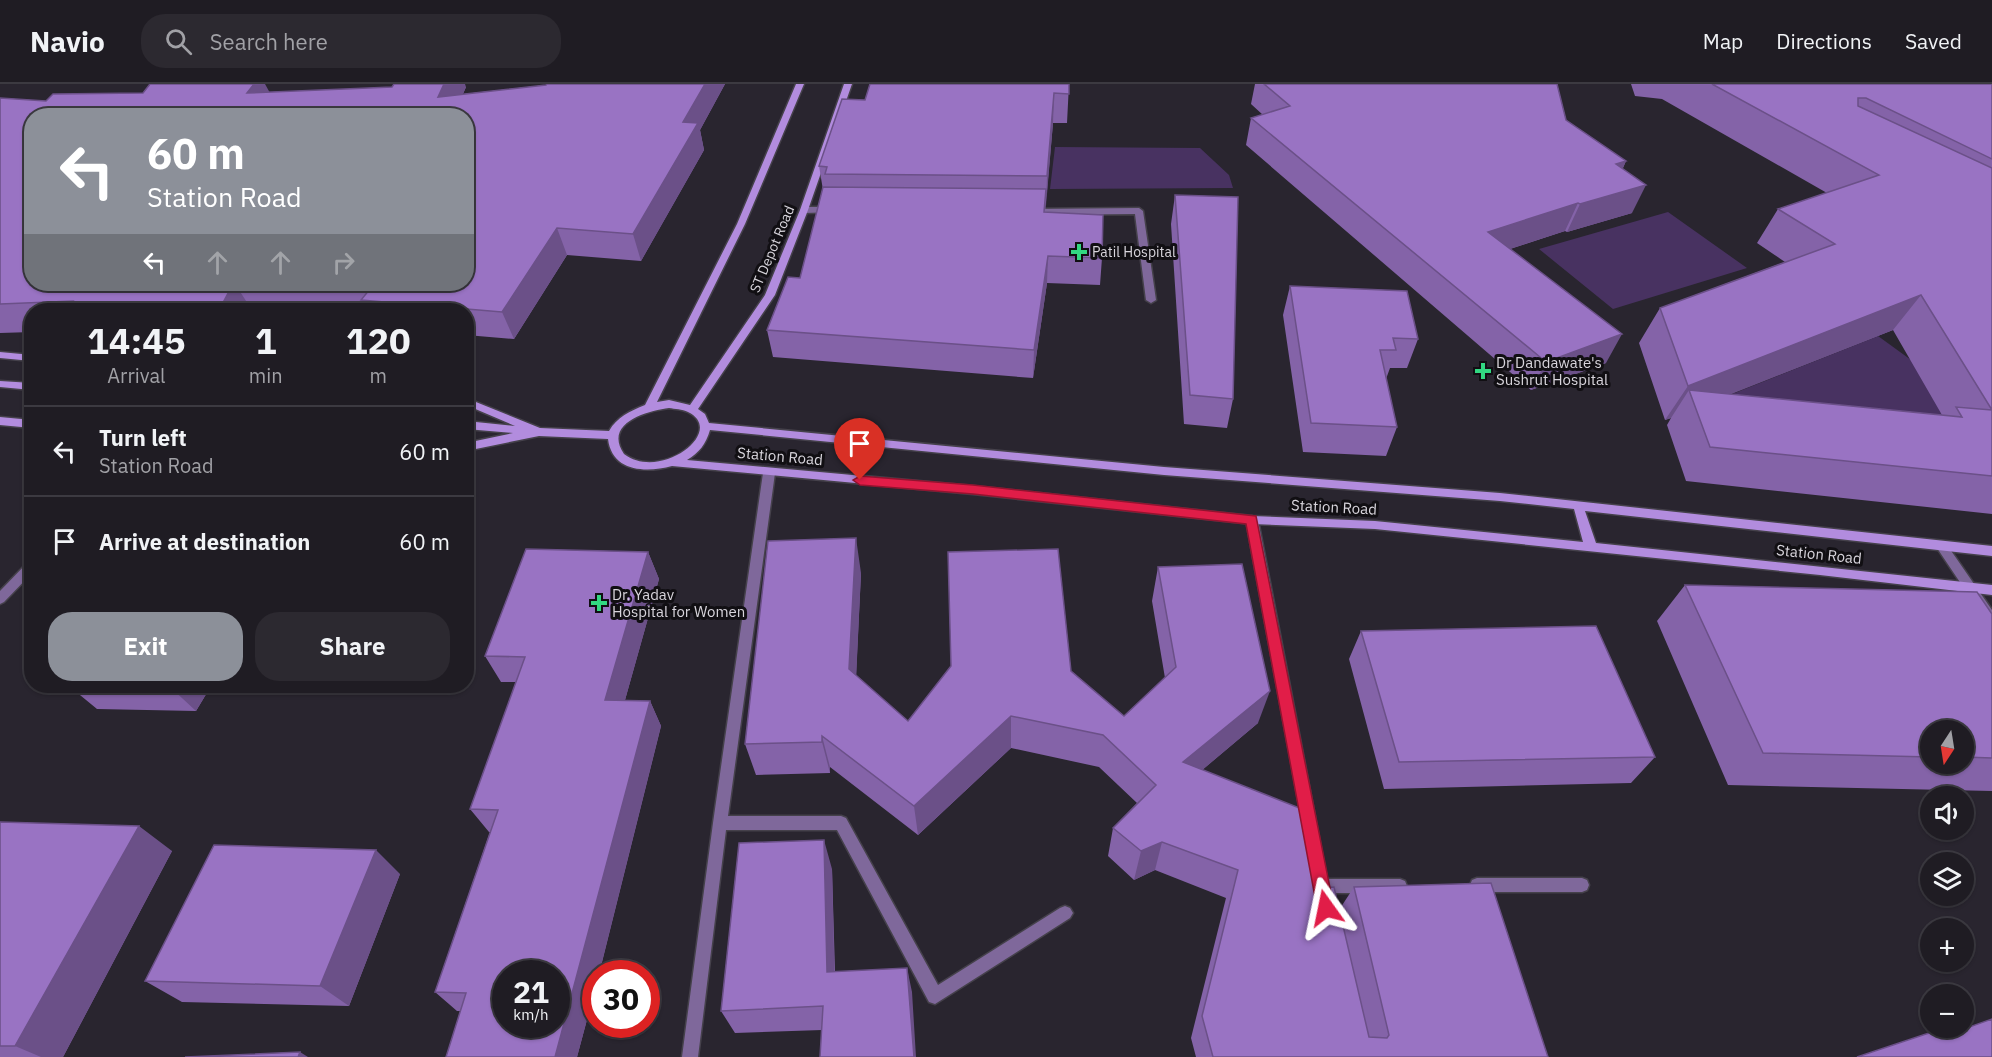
<!DOCTYPE html>
<meta charset="utf-8">
<style>
:root{--surface:#1f1c23;--page:#2c2930;--text:#f1f3f6;--muted:#a1a1a6;--line:#3c3a41;--accent:#8c9099}
body{margin:0;font-family:"IBM Plex Sans",sans-serif;background:var(--page);color:var(--text);height:100vh;display:flex;flex-direction:column;font-size:22px;white-space:nowrap}
*{box-sizing:border-box;margin:0}
p{font-size:20px;color:var(--muted)}
.icon{flex:none;width:33px;height:33px;fill:none;stroke:currentColor;stroke-width:2;stroke-linecap:round;stroke-linejoin:round}
.map{position:relative;flex:1;overflow:hidden}
.sheet{position:absolute;left:24px;top:219px;width:450px;height:390px;display:flex;flex-direction:column;background:var(--surface);border-radius:24px;box-shadow:0 2px 4px #0004,0 0 0 2px var(--line)}
.sheet>*{flex:none}
.banner{position:absolute;left:24px;top:24px;width:450px;height:183px;border-radius:24px;box-shadow:0 2px 4px #0004,0 0 0 2px var(--line);background:#8c9099;color:#fff;overflow:hidden}
.needle{width:39px;rotate:192deg}
.controls{position:absolute;left:1920px;top:636px;display:grid;gap:12px}
.controls a{display:grid;place-items:center;width:54px;height:54px;border-radius:50%;background:var(--surface);box-shadow:0 2px 4px #0004,0 0 0 2px var(--line);font-size:30px}
.speed{position:absolute;left:492px;top:876px;display:flex;gap:12px;font-size:30px;font-weight:700;text-align:center}
.speed>*{display:grid;place-content:center;width:78px;height:78px;border-radius:50%;background:var(--surface);box-shadow:0 2px 4px #0004,0 0 0 2px var(--line);line-height:1}
.speed small{font-size:15px;font-weight:400}
.speed .limit{border:9px solid #d22;background:#fff;color:#111}
.pin{position:absolute;display:grid;place-items:center;width:51px;height:51px;color:#fff;margin:-62px -26px;border-radius:50% 50% 50% 0;rotate:-45deg;box-shadow:0 0 6px #0007}
.pin .icon{rotate:45deg}
.me{position:absolute;width:66px;margin:-33px;rotate:348deg;stroke-linejoin:round;filter:drop-shadow(0 0 4px #0008)}
.turn{display:flex;align-items:center;gap:21px;height:126px;padding:0 24px;font-size:27px}
.turn .icon{width:78px;height:78px;stroke-width:2.5}
.turn b{display:block;font-size:42px;line-height:51px}
.lanes{display:flex;align-items:center;height:57px;padding:0 24px;background:#0003;justify-content:center;gap:30px;direction:ltr}
.lanes .off{opacity:.35}
.eta{display:flex;justify-content:space-evenly;align-items:center;height:102px;text-align:center}
.eta b{font-size:36px;font-weight:700;line-height:42px}
.button{display:flex;gap:12px;margin-top:auto;padding:12px 24px}
.button a{flex:1;height:69px;border-radius:24px;background:var(--accent);color:#fff;font-size:24px;font-weight:700;line-height:69px;text-align:center}
.button a+a{background:var(--page);color:var(--text)}
ul{padding:0;list-style:none}
li{display:flex;align-items:center;gap:18px;height:90px;padding:0 24px;border-top:2px solid var(--line)}
li div{flex:1}
li b{display:block;font-size:22px}
li em{font-style:normal}
header{display:flex;align-items:center;gap:36px;box-sizing:border-box;height:84px;padding:0 30px;background:var(--surface);border-bottom:2px solid var(--line)}
header strong{font-size:28px}
nav{display:flex;gap:33px;margin-inline-start:auto;font-size:21px}
.search{width:420px;height:54px;background:var(--page);display:flex;align-items:center;gap:15px;box-sizing:border-box;padding:0 21px;border-radius:24px;color:var(--muted);font-size:22px}
.map>svg:first-child{display:block}
.green{fill:#483261}
.lines{fill:none;stroke-linecap:round;stroke-linejoin:round}
.street-casing{stroke:#45414b;stroke-width:3}
.secondary-casing{stroke:#45414b;stroke-width:3}
.street{fill:#7f689b;fill-rule:evenodd}
.secondary{fill:#b28cde;fill-rule:evenodd}
.wall{fill:#8463a8;fill-rule:evenodd}
.shaded-wall{fill:#6b5088}
.building{fill:#9973c3;stroke:#6b5088;stroke-width:1.5;fill-rule:evenodd}
.route{fill:#e11d48;stroke:#92132f;stroke-width:1.5}
.poi-dot{fill:#32d882;stroke:#110f13;stroke-width:2}
.labels{text-anchor:middle;dominant-baseline:central;stroke-width:6;stroke-linejoin:round;paint-order:stroke}
.far-street-label{font-size:14px;fill:#d8d5dc;stroke:#110f13}
.far-poi-label{font-size:14px;fill:#d8d5dc;stroke:#110f13;text-anchor:start}
.poi-label{font-size:15px;fill:#d8d5dc;stroke:#110f13;text-anchor:start}
.street-label{font-size:15px;fill:#d8d5dc;stroke:#110f13}
</style>
<header>
<strong>Navio</strong>
<div class="search"><svg class="icon" aria-label="search" viewBox="0 0 24 24"><circle cx="10" cy="10" r="6"/><path d="M15 15l6 6"/></svg>Search here</div>
<nav><a>Map</a><a>Directions</a><a>Saved</a></nav>
</header>
<div class="map">
<svg width="1992" height="973" viewBox="0 0 1992 973">
<rect width="100%" height="100%" fill="#29252f"/>
<!-- green -->
<path class="green" d="M1055 63 1200 64 1229 91 1233 104 1050 105Z
M1668 128 1747 184 1613 225 1539 165Z
M1878 252 1969 318 1942 330 1959 360 1697 324Z"/>
<g class="lines">
<!-- street casing -->
<g class="street-casing">
<path id="street" d="M834 123 837 124V128L804 129 800 126 804 123Z
M1139 124 1143 127 1156 216 1151 219 1146 216 1135 130 1029 131 1025 128 1029 125Z
M769 385 775 389 728 732H841L846 734 938 901 1060 824 1065 822 1070 824 1073 829 1070 834 935 920 929 918 837 746H726L698 973H682L713 739 763 389Z
M1252 432 1258 436 1327 795H1400L1405 797 1407 802 1405 807 1400 809H1321L1316 807 1314 802 1246 436Z
M1941 457 1945 458 1992 526V541L1988 540 1937 464 1935 461Z
M32 477V489L4 518 0 520V507L28 478Z
M1477 794H1582L1587 796 1589 801 1587 806 1582 808H1477L1472 806 1470 801 1472 796Z"/>
</g>
<!-- secondary casing -->
<g class="secondary-casing">
<path id="secondary" d="M796 0H804L745 140 657 318 669 316 690 321 765 211 800 126 844 0H852L808 126 775 211 698 325 705 330 709 339 1164 383 1500 409 1992 462V472L1585 427 1596 459 1992 501V511L1820 491 1375 445 1252 440 973 410 672 382C646 389 612 388 608 355L539 352 466 367V359L513 349 466 345V337L515 342 466 321V314L540 344 609 347C617 333 630 327 645 321L737 140ZM669 324C675 325 682 325 688 328 727 347 661 398 624 370 603 339 647 327 669 324ZM710 346 1164 391 1500 417 1574 425 1583 458 1375 437 1252 432 973 402 687 376C699 369 706 360 710 346Z
M0 268 32 271V277L0 274Z
M0 297 32 299V306L0 303Z
M0 333 32 336V344L0 341Z"/>
</g>
<!-- street -->
<use href="#street" class="street"/>
<!-- secondary -->
<use href="#secondary" class="secondary"/>
</g>
<!-- wall -->
<path class="wall" d="M547 0H725L700 46 704 66 641 177 567 171 514 255 466 251V226H367L365 223 252 226H32V248L0 249V14L46 17 269 8 466 3 463 10 546 1ZM466 32V200H32Z
M1069 0 1067 39H1053L1045 129 1102 174 1100 201 1047 199 1033 294 773 273 767 246 800 194 823 106 819 82 865 16Z
M1255 0H1557L1566 36 1626 77 1623 84 1632 129 1567 148 1565 147 1510 165 1606 279 1531 306 1246 61 1251 34 1263 31 1251 20Z
M1631 0H1992V430L1686 397 1667 341 1671 334 1665 336 1639 259 1660 224 1785 178 1757 159 1778 125 1827 109 1662 15 1635 12ZM1893 246 1942 331 1730 310Z
M1175 111 1233 315 1227 344 1184 340 1171 140Z
M1290 202 1418 255 1407 284H1390L1386 295 1397 343 1386 372 1303 368 1283 231Z
M648 468 659 495 625 616 650 617 661 642 599 890H596V902L577 973 461 927H457L435 908 490 748H489L470 725 516 598H501L485 572Z
M1158 483 1258 639 1202 686 1320 804 1339 826 1354 803 1548 973H1196L1191 954 1226 814 1155 786 1134 796 1108 772 1113 744 1137 719 1099 683 1011 664 918 751 830 683V689L756 691 745 660 861 489 856 592 908 637 1071 587 1124 632 1165 594 1152 517Z
M1685 501 1992 530V707L1728 701 1657 537ZM1930 646H1964V680H1930Z
M1361 547 1655 673 1631 699 1384 705 1349 575Z
M69 602H260L259 603 211 602 196 627 97 625Z
M328 602H410L408 607 331 605Z
M0 738 172 767 63 973H0Z
M832 785 835 888 912 908 822 946 735 949 721 927Z
M400 790 349 922 182 918 145 897Z"/>
<!-- shaded-wall -->
<path class="shaded-wall" d="M254 0H265L275 18 247 9Z
M444 0H465L466 3 453 32 438 13Z
M705 0H725L700 46 704 66 641 177 633 150 683 38Z
M1054 9 1053 39 1046 122 1047 92Z
M1626 77 1613 105 1616 80Z
M1646 101 1632 129 1567 148 1580 120Z
M1578 119 1565 147 1476 176 1488 148Z
M557 144 567 171 514 255 502 228Z
M1048 172 1047 199 1033 294 1034 266Z
M233 200H235L252 226H221L220 224Z
M1921 211 1893 246 1696 324 1689 306 1671 334 1665 336 1688 302Z
M1622 250 1606 279 1531 306 1546 278Z
M466 445 473 456 466 471Z
M856 454 861 489 855 618 849 585Z
M648 468 659 495 618 641 605 616Z
M169 602H211L196 627Z
M404 602H410L408 607Z
M1270 607 1258 639 1175 709 1183 678Z
M650 617 661 642 599 890H596V902L577 973H555Z
M1011 632V664L918 751 914 722Z
M822 652 830 683V689L822 658Z
M139 742 172 767 63 973H41L15 962Z
M824 756 832 785 835 912 827 888Z
M1162 758 1155 786 1134 796 1141 767Z
M376 766 400 790 349 922 320 902Z
M907 884 912 908 916 973H914Z
M300 968 308 973H298Z"/>
<!-- building -->
<path class="building" d="M150 0H254L247 9 392 3 394 0H444L438 13 546 1 547 0H705L683 38 698 39 633 150 557 144 502 228 361 216 374 200H466V32H32V200H233L220 224 183 226H156L158 224 112 226H66L73 217 0 220V14L46 17 53 10 143 9Z
M870 0H1069V10L1054 9 1047 92 825 90 827 83 819 82 842 15 865 16Z
M1264 0H1557L1566 36 1626 77 1616 80 1646 101 1580 120 1578 119 1488 148 1622 250 1546 278 1251 34 1290 22Z
M1712 0H1992V75L1866 14H1858V22L1992 84V392L1710 363 1689 306 1962 333 1956 323 1992 326 1921 211 1688 302 1660 224 1835 160 1778 125 1879 91Z
M823 103 1046 105 1044 128 1103 131 1102 174 1048 172 1034 266 767 246 788 193 800 194Z
M1175 111 1238 113 1233 315 1190 311Z
M1290 202 1407 207 1418 255 1393 254 1396 266H1380L1397 343 1311 339Z
M856 454 849 585 908 637 951 582 948 468 1058 465 1071 587 1124 632 1176 583 1158 483 1242 480 1270 607 1183 678 1302 725 1320 804 1334 803 1369 953 1387 954 1389 951 1354 803 1491 799 1548 973H1213L1202 932 1238 786 1162 758 1141 767 1113 744 1156 701 1103 651 1011 632 914 722 822 652V658L745 660 768 457Z
M526 465 648 468 605 616 650 617 555 973H446L466 909 435 908 498 726 470 725 525 573 485 572ZM506 890H556V940H506Z
M1685 501 1977 508 1992 530V674L1964 673V646H1930V673L1763 669Z
M1596 542 1655 673 1399 678 1361 547Z
M0 738 139 742 15 962H0Z
M824 756 827 888 907 884 914 973H820L823 922 721 927 739 759Z
M214 761 376 766 320 902 145 897Z
M1992 935V973H1857L1944 944H1959L1961 946Z
M300 968 298 973H185Z"/>
<!-- route -->
<path class="route" d="M860 392 973 401 1256 432 1334 824 1332 829 1326 832 1320 829 1317 824 1246 440 973 410 860 401 853 396Z"/>
<!-- markers -->
<g class="poi-dot">
<path d="M1076 159h6v6h6v6h-6v6h-6v-6h-6v-6h6z"/>
<path d="M1480 278h6v6h6v6h-6v6h-6v-6h-6v-6h6z"/>
<path d="M596 510h6v6h6v6h-6v6h-6v-6h-6v-6h6z"/>
</g>
<g class="labels">
<!-- far-street labels -->
<g class="far-street-label">
<text transform="translate(772 165) rotate(-67)">ST Depot Road</text>
</g>
<!-- far-poi labels -->
<g class="far-poi-label">
<text x="1092" y="168">Patil Hospital</text>
</g>
<!-- poi labels -->
<g class="poi-label">
<text x="1496" y="278">Dr Dandawate's<tspan x="1496" dy="17">Sushrut Hospital</tspan></text>
<text x="612" y="510">Dr. Yadav<tspan x="612" dy="17">Hospital for Women</tspan></text>
</g>
<!-- street labels -->
<g class="street-label">
<text transform="translate(780 372) rotate(5)">Station Road</text>
<text transform="translate(1334 423) rotate(3)">Station Road</text>
<text transform="translate(1819 470) rotate(6)">Station Road</text>
</g>
</g>
</svg>
<div class="controls">
<a><svg class="needle" viewBox="-14 -14 28 28"><path d="M0-13l5 13h-10z" fill="#e53935"/><path d="M0 13l5-13h-10z" fill="#a1a1a6"/></svg></a>
<a><svg class="icon" aria-label="sound" viewBox="0 0 24 24"><path d="M4 9h4l5-4v14l-5-4H4zM17 9q2 3 0 6"/></svg></a>
<a><svg class="icon" aria-label="layers" viewBox="0 0 24 24"><path d="M12 4l9 5-9 5-9-5zM3 14l9 5 9-5"/></svg></a>
<a>+</a>
<a>−</a>
</div>
<div class="speed"><div>21<small>km/h</small></div><div class="limit">30</div></div>
<div class="pin" style="left:860px;top:396px;background:#d93025"><svg class="icon" aria-label="arrive" viewBox="0 0 24 24"><path d="M6 21V4h12l-3 4 3 4H6"/></svg></div>
<svg class="me" style="left:1326px;top:824px" viewBox="-20 -20 40 40"><path d="M0-17L14 15 0 8-14 15z" fill="#e11d48" stroke="#fff" stroke-width="4"/></svg>
<div class="banner">
<div class="turn"><svg class="icon" aria-label="left" viewBox="0 0 24 24"><path d="M17 20v-9H6M10 6l-5 5 5 5"/></svg><div><b>60 m</b>Station Road</div></div>
<div class="lanes"><svg class="icon" aria-label="left" viewBox="0 0 24 24"><path d="M17 20v-9H6M10 6l-5 5 5 5"/></svg><svg class="icon off" aria-label="ahead" viewBox="0 0 24 24"><path d="M12 20V5M6 11l6-6 6 6"/></svg><svg class="icon off" aria-label="ahead" viewBox="0 0 24 24"><path d="M12 20V5M6 11l6-6 6 6"/></svg><svg class="icon off" aria-label="right" viewBox="0 0 24 24"><path d="M7 20v-9h11M14 6l5 5-5 5"/></svg></div>
</div>
<section class="sheet">
<div class="eta">
<div><b>14:45</b><p>Arrival</p></div>
<div><b>1</b><p>min</p></div>
<div><b>120</b><p>m</p></div>
</div>
<ul>
<li><svg class="icon" aria-label="left" viewBox="0 0 24 24"><path d="M17 20v-9H6M10 6l-5 5 5 5"/></svg><div><b>Turn left</b><p>Station Road</p></div><em>60 m</em></li>
<li><svg class="icon" aria-label="arrive" viewBox="0 0 24 24"><path d="M6 21V4h12l-3 4 3 4H6"/></svg><div><b>Arrive at destination</b></div><em>60 m</em></li>
</ul>
<div class="button"><a>Exit</a><a>Share</a></div>
</section>
</div>
